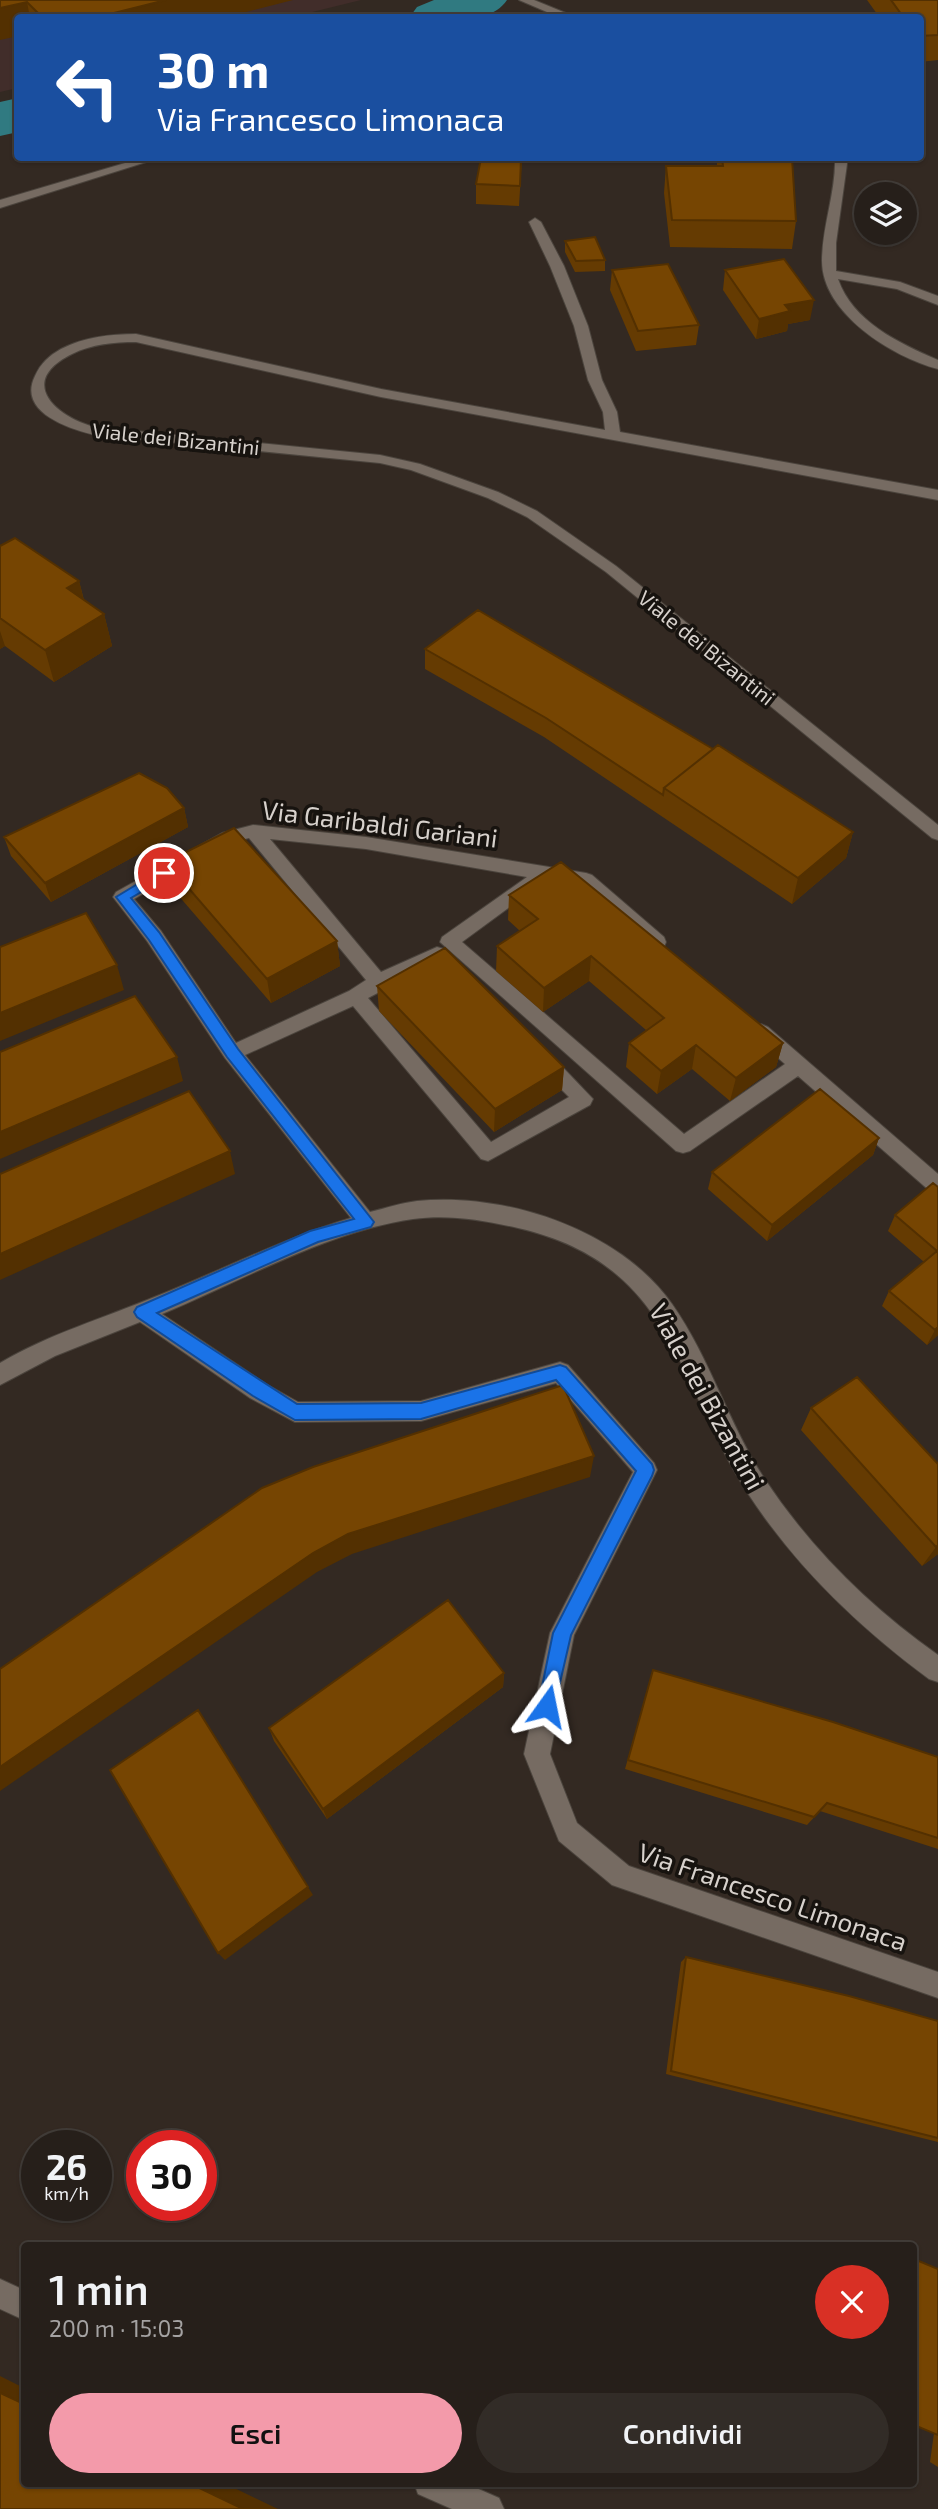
<!DOCTYPE html>
<html lang="it">
<meta charset="utf-8">
<style>
:root{--surface:#261f1a;--page:#322c27;--text:#f1f3f6;--muted:#a4a2a2;--line:#423d39;--accent:#f39aaa}
body{margin:0;font-family:"Exo 2",sans-serif;background:var(--page);color:var(--text);height:100vh;display:flex;flex-direction:column;font-size:26px;white-space:nowrap}
*{box-sizing:border-box;margin:0}
p{font-size:23px;color:var(--muted)}
.icon{flex:none;width:38px;height:38px;fill:none;stroke:currentColor;stroke-width:2;stroke-linecap:round;stroke-linejoin:round}
.map{position:relative;flex:1;overflow:hidden}
.drawer{position:absolute;left:21px;top:2242px;width:896px;height:245px;display:flex;flex-direction:column;background:var(--surface);border-radius:7px;box-shadow:0 2px 5px #0004,0 0 0 2px var(--line)}
.drawer>*{flex:none}
.hud{position:absolute;left:14px;top:14px;width:910px;height:147px;border-radius:7px;box-shadow:0 2px 5px #0004,0 0 0 2px var(--line);background:#1a4fa0;color:#fff;overflow:hidden}
.fabs{position:absolute;left:854px;top:182px;display:grid;gap:14px}
.fabs a{display:grid;place-items:center;width:63px;height:63px;border-radius:50%;background:var(--surface);box-shadow:0 2px 5px #0004,0 0 0 2px var(--line);font-size:35px}
.speed{position:absolute;left:21px;top:2130px;display:flex;gap:14px;font-size:35px;font-weight:700;text-align:center}
.speed>*{display:grid;place-content:center;width:91px;height:91px;border-radius:50%;background:var(--surface);box-shadow:0 2px 5px #0004,0 0 0 2px var(--line);line-height:1}
.speed small{font-size:18px;font-weight:400}
.speed .limit{border:10px solid #d22;background:#fff;color:#111}
.pin{position:absolute;display:grid;place-items:center;width:60px;height:60px;color:#fff;margin:-30px;border:4px solid #fff;border-radius:50%;box-shadow:0 2px 7px #0007}
.me{position:absolute;width:77px;margin:-38px;rotate:12deg;stroke-linejoin:round;filter:drop-shadow(0 0 5px #0008)}
.turn{display:flex;align-items:center;gap:24px;height:147px;padding:0 28px;font-size:32px}
.turn .icon{width:91px;height:91px;stroke-width:2.5}
.turn b{display:block;font-size:49px;line-height:60px}
.round{display:grid;place-items:center;flex:none;width:74px;height:74px;border-radius:37px;background:var(--page)}
.summary{display:flex;align-items:center;justify-content:space-between;height:119px;padding:0 28px}
h1{font-size:42px;font-weight:600;line-height:52px}
.button{display:flex;gap:14px;margin-top:auto;padding:14px 28px}
.button a{flex:1;height:80px;border-radius:42px;background:var(--accent);color:#111;font-size:28px;font-weight:600;line-height:80px;text-align:center}
.button a+a{background:var(--page);color:var(--text)}
.map>svg:first-child{display:block}
.commercial{fill:#412d2a}
.lines{fill:none;stroke-linecap:round;stroke-linejoin:round}
.river{fill:#307a81;fill-rule:evenodd}
.minor-casing{stroke:#4b443d;stroke-width:2}
.minor{fill:#766b62;fill-rule:evenodd}
.wall{fill:#653b02}
.shaded-wall{fill:#533001}
.building{fill:#764502;stroke:#533001;stroke-width:2}
.route{fill:#1a73e8;stroke:#114b97;stroke-width:2}
.labels{text-anchor:middle;dominant-baseline:central;stroke-width:7;stroke-linejoin:round;paint-order:stroke}
.far-street-label{font-size:21px;fill:#d7d1cc;stroke:#17130f}
.street-label{font-size:26px;fill:#d7d1cc;stroke:#17130f}
</style>
<div class="map">
<svg width="938" height="2509" viewBox="0 0 938 2509">
<rect width="100%" height="100%" fill="#332922"/>
<!-- commercial -->
<path class="commercial" d="M0 0H361L292 17 18 18 17 88 0 92Z"/>
<g class="lines">
<!-- river -->
<path class="river" d="M434 0H507C488 28 440 18 409 18L417 7Z
M18 98V132L0 136V102Z"/>
<!-- minor casing -->
<g class="minor-casing">
<path id="minor" d="M519 0H534L578 18H561Z
M142 158H159L0 208V200Z
M835 158H847V164L836 243V271L900 282 938 296V305L897 289 838 279C853 322 899 343 938 360V369C892 357 822 313 822 261 822 226 836 192 835 158Z
M535 218 541 222 564 266 588 326 602 380 617 412 620 432 938 490V500L381 397 136 342C114 342 92 344 72 354 17 381 54 416 95 427L380 455 420 464 498 492 537 511 616 566 938 825V840L932 838 606 572 527 517 488 498 411 470 380 463 95 435C69 429 17 412 35 376 40 364 50 355 61 349 84 337 111 334 136 334L381 389 605 430 603 412 588 380 574 326 550 266 529 222Z
M253 825 366 837 586 873 592 875 664 937 666 942 664 947H650L581 886 538 878 540 882 537 887 462 942 684 1134 785 1064 754 1037 751 1032 754 1027 761 1024 768 1027 938 1174V1195L931 1192 798 1076 690 1151 683 1153 676 1151 440 942 442 937 527 877 366 849 270 839 381 972 437 947 444 949 454 962 452 967 445 969 435 963 368 998 491 1142 569 1097 536 1064 533 1059 536 1054 543 1051 550 1054 593 1099 590 1105 488 1161 481 1159 353 1006 245 1055 370 1212C386 1208 401 1203 417 1201 506 1192 620 1230 672 1304 710 1358 728 1423 764 1478 810 1548 870 1607 938 1655V1682L929 1679C859 1627 797 1568 749 1495 675 1382 675 1264 518 1228 484 1220 448 1214 413 1219 329 1231 241 1281 162 1314L266 1384 298 1402 421 1401 560 1362 568 1365 654 1463 657 1470 574 1635 550 1754 577 1823 629 1866 938 1972V1998L612 1885 559 1841 524 1754 550 1633 633 1472 556 1383 421 1421 295 1422 250 1398 140 1322 55 1356 0 1385V1363C49 1334 104 1318 157 1296 222 1270 284 1238 351 1218L225 1058 147 941 113 897 116 892 222 833ZM249 838 366 980 349 991 236 1043 161 931 134 899 233 842Z
M0 2279 24 2290V2320L0 2309Z
M414 2483H465L499 2498 504 2509H452L418 2494Z"/>
</g>
<!-- minor -->
<use href="#minor" class="minor"/>
</g>
<!-- wall -->
<path class="wall" d="M0 0 222 18H18Z
M867 0H938V60L920 62V18H880Z
M522 158 519 206 476 204V184Z
M717 158H792L796 221 792 249 670 247 664 193 666 166H717Z
M565 241 605 260V271L575 272 565 252Z
M612 270 699 325 696 345 636 351 610 290Z
M725 270 810 320 788 324 787 331 756 339 723 290Z
M0 546 79 581 84 600 104 614 112 646 54 682 5 646 0 649Z
M425 649 853 832 846 858 792 904 544 737 425 669Z
M184 808 188 827 51 902 11 856 4 837Z
M166 862 337 941 340 966 271 1003 171 887Z
M509 895 783 1043 776 1067 730 1101 692 1069 657 1094 626 1067 629 1043 646 1030 589 981 543 1012 496 971 497 946 520 931 508 920Z
M377 986 564 1067 562 1090 494 1132 379 1011Z
M879 1138 873 1155 767 1241 708 1189 712 1172Z
M938 1187V1335L927 1345 882 1306 889 1291 924 1262 888 1231 895 1215Z
M811 1408 938 1464V1554L922 1566 801 1430Z
M653 1670 938 1757V1849L820 1811 807 1825 625 1769Z
M504 1673 503 1687 327 1819 274 1741 269 1728Z
M686 1957 938 2021V2142L666 2074 681 1962Z
M938 2269V2467L930 2462 934 2433Z"/>
<!-- shaded-wall -->
<path class="shaded-wall" d="M166 0H293L222 18H94Z
M27 2 30 18H18V36L0 40V8Z
M814 300 810 320 788 324 787 331 756 339 759 319 785 305Z
M79 581 87 613 67 588Z
M104 614 112 646 54 682 45 650Z
M0 631 5 646 0 649Z
M184 808 188 827 51 902 45 883Z
M853 832 846 858 792 904 798 878Z
M337 941 340 966 271 1003 267 979Z
M591 956 589 981 543 1012 544 988Z
M117 965 124 990 0 1041V1013Z
M783 1043 776 1067 730 1101 736 1078Z
M696 1045 692 1069 657 1094 661 1071Z
M177 1057 183 1081 0 1159V1132Z
M564 1067 562 1090 494 1132 495 1109Z
M879 1138 873 1155 767 1241 772 1225Z
M230 1151 235 1174 0 1280V1254Z
M938 1327V1335L927 1345 935 1330Z
M594 1456 590 1477 352 1554 317 1572 0 1791V1767L313 1553 348 1534Z
M938 1545V1554L922 1566 936 1547Z
M504 1673 503 1687 327 1819 323 1809Z
M308 1887 313 1895 225 1960 218 1953Z
M0 2376 24 2388V2404L0 2393Z
M189 2483H224L278 2509H243Z"/>
<!-- building -->
<path class="building" d="M0 0H166L94 18H43L27 2 0 8Z
M891 0H938V35L920 36V18H904Z
M481 158H521L520 186 476 184Z
M722 158H792L796 221 672 220 666 166H723Z
M595 237 605 260 576 261 565 241Z
M784 259 814 300 785 305 790 311 759 319 725 270Z
M668 264 699 325 638 331 612 270Z
M15 538 79 581 67 588 104 614 45 650 0 618V546Z
M478 610 713 749 664 788 663 795 546 718 425 649Z
M718 745 853 832 798 878 664 788Z
M139 773 167 788 184 808 45 883 4 837Z
M234 828 337 941 267 979 166 862Z
M561 862 783 1043 736 1078 696 1045 661 1071 629 1043 664 1018 591 956 544 988 497 946 538 919 509 895Z
M86 913 117 965 0 1013V947Z
M445 948 564 1067 495 1109 377 986Z
M135 996 177 1057 0 1132V1052Z
M820 1089 879 1138 772 1225 712 1172Z
M189 1091 230 1151 0 1254V1174Z
M933 1183 938 1187V1327L935 1330 889 1291 937 1251 895 1215Z
M857 1377 938 1464V1545L936 1547 811 1408Z
M563 1385 594 1456 348 1534 313 1553 0 1767V1669L262 1488 313 1467Z
M448 1600 504 1673 323 1809 269 1728Z
M653 1670 833 1722 938 1757V1838L827 1803 814 1817 628 1760Z
M198 1710 308 1887 218 1953 110 1770Z
M686 1957 849 1996 938 2021V2138L671 2071Z
M914 2259 938 2269V2435L914 2425Z
M0 2393 24 2404V2483H189L243 2509H0Z"/>
<!-- route -->
<path class="route" d="M164 868 169 869V876L131 898 159 932 238 1049 374 1222 371 1227 318 1242 157 1313 297 1404 421 1403 560 1365 566 1367 652 1464 654 1470 652 1476 571 1635 553 1713 547 1715 540 1713 538 1706 553 1633 636 1471 556 1380 421 1419 295 1420 253 1396 137 1317 134 1312 137 1307 310 1231 354 1219 227 1057 149 940 116 897Z"/>
<g class="labels">
<!-- far-street labels -->
<g class="far-street-label">
<text transform="translate(176 438) rotate(6)">Viale dei Bizantini</text>
<text transform="translate(707 647) rotate(39)">Viale dei Bizantini</text>
</g>
<!-- street labels -->
<g class="street-label">
<text transform="translate(380 823) rotate(7)">Via Garibaldi Gariani</text>
<text transform="translate(708 1396) rotate(61)">Viale dei Bizantini</text>
<text transform="translate(773 1896) rotate(19)">Via Francesco Limonaca</text>
</g>
</g>
</svg>
<div class="fabs">
<a><svg class="icon" aria-label="layers" viewBox="0 0 24 24"><path d="M12 4l9 5-9 5-9-5zM3 14l9 5 9-5"/></svg></a>
</div>
<div class="speed"><div>26<small>km/h</small></div><div class="limit">30</div></div>
<div class="pin" style="left:164px;top:873px;background:#d93025"><svg class="icon" aria-label="arrive" viewBox="0 0 24 24"><path d="M6 21V4h12l-3 4 3 4H6"/></svg></div>
<svg class="me" style="left:547px;top:1706px" viewBox="-20 -20 40 40"><path d="M0-17L14 15 0 8-14 15z" fill="#1a73e8" stroke="#fff" stroke-width="4"/></svg>
<div class="hud">
<div class="turn"><svg class="icon" aria-label="left" viewBox="0 0 24 24"><path d="M17 20v-9H6M10 6l-5 5 5 5"/></svg><div><b>30 m</b>Via Francesco Limonaca</div></div>
</div>
<section class="drawer">
<div class="summary"><div><h1>1 min</h1><p>200 m · 15:03</p></div><a class="round" style="background:#d93025;color:#fff"><svg class="icon" aria-label="close" viewBox="0 0 24 24"><path d="M6 6l12 12M18 6L6 18"/></svg></a></div>
<div class="button"><a>Esci</a><a>Condividi</a></div>
</section>
</div>
